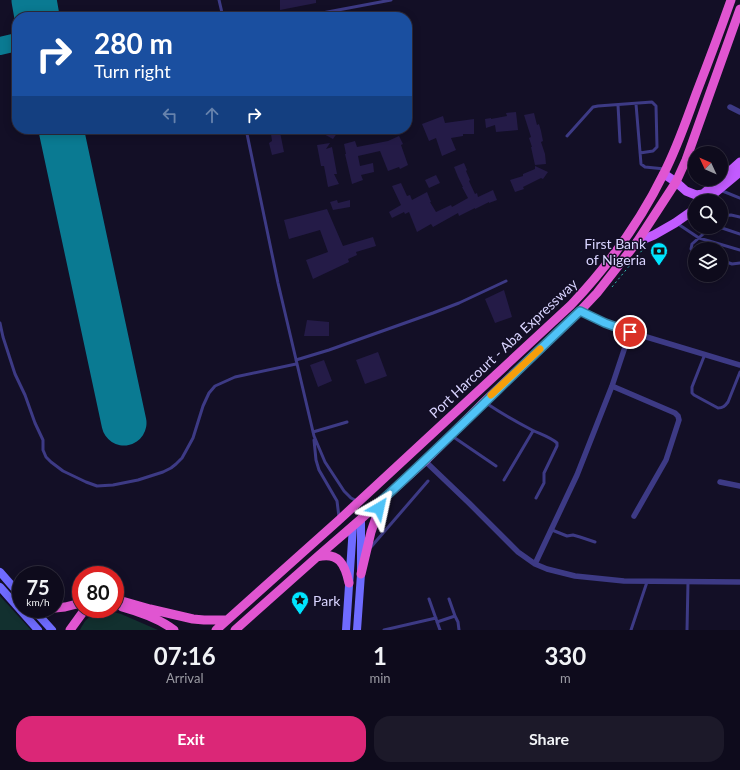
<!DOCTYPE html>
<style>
:root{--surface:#0e0b1c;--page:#1c1929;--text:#f1f3f6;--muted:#9b9ba3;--line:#2e2b3b;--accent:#db2777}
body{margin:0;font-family:Lato,sans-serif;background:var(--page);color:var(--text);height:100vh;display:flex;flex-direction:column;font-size:15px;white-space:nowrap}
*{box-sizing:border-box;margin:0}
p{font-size:13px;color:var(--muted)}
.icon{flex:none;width:22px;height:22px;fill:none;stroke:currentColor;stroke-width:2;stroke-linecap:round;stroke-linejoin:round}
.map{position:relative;height:630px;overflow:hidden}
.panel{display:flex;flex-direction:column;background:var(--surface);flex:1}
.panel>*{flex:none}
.banner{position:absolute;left:12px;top:12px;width:400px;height:122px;border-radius:16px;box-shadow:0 2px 10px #0003,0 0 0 1px var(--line);background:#1a4fa0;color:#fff;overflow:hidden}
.needle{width:26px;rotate:314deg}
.tools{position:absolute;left:688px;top:146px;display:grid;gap:8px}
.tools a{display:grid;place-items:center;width:40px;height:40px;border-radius:50%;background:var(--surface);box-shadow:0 2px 10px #0003,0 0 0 1px var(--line);font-size:20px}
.speed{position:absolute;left:12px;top:566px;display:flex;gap:8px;font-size:20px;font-weight:700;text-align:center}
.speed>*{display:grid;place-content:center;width:52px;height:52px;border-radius:50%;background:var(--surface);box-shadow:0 2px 10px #0003,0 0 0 1px var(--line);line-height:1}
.speed small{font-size:10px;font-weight:400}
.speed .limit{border:6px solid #d22;background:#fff;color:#111}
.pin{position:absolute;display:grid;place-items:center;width:34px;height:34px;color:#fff;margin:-17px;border:2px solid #fff;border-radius:50%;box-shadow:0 1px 4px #0007}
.me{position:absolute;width:44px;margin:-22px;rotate:36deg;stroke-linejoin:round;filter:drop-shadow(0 0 3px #0008)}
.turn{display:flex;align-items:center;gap:14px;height:84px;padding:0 16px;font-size:18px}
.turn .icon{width:52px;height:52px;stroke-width:2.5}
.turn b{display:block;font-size:28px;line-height:34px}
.lanes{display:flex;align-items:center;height:38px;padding:0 16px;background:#0003;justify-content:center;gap:20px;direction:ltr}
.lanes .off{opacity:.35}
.eta{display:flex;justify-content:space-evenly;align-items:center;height:68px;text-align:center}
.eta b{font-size:24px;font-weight:700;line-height:28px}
.action{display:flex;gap:8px;margin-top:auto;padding:8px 16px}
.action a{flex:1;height:46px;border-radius:16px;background:var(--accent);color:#fff;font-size:16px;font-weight:700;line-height:46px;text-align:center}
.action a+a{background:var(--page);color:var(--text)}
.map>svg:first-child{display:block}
.green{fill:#12302f}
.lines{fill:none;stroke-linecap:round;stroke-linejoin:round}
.taxiway{stroke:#0a7a92;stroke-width:18}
.runway{stroke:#0a7a92;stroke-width:45}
.building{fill:#241b47}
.path{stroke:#2fb8b0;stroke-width:1;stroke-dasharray:2 3;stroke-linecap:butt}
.service{stroke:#3d3a85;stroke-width:3}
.minor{stroke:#3d3a85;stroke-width:5.5}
.secondary{stroke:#6f6bff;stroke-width:8}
.primary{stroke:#c25bff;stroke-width:9}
.trunk{stroke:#e055d1;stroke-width:9}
.route-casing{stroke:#337fa1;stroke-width:10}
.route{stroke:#4fc3f7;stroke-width:7}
.slow{stroke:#f59e0b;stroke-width:7}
.labels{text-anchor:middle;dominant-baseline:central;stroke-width:3;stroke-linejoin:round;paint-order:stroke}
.poi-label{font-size:14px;fill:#d9d4ff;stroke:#130f26;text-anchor:end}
.street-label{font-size:14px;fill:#d9d4ff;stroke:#130f26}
</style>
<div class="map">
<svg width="740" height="630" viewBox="0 0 740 630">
<rect width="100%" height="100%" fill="#130f26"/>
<!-- green -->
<path class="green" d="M0 596 31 630H0Z
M103 612H113L121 614 158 630H80C86 618 90 615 103 612Z"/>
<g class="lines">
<!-- taxiway -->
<path class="taxiway" d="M0 46 17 42"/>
<!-- runway -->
<path class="runway" d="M34 0 37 17
M61 129 124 423"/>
</g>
<!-- building -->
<path class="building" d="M280 0H316V3L280 10Z
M516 112 518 130 496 132 495 125 486 128 485 119 491 118V119L507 116 506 113Z
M534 113 537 125 539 124 541 131 543 141 541 142 545 154 546 164 535 165 531 147H532L529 138 531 137 524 115Z
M443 116 445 123 474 119V134H463V136L451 138 456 150 442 156 436 138 429 141 422 124Z
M323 129H340L333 139 320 132Z
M280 132 284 152 272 155 269 143 272 141 271 134Z
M399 136 403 144 401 145 408 165 400 169 399 167 388 171 380 151 358 156 360 166 373 163 374 172 361 175 363 180 352 184 345 154H346L344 144 355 141 357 147 388 141Z
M330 143 326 149 332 147 337 174H334L339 184 328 187 324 166H321L317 145Z
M464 163 467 170 466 171 470 180 469 181 475 194 477 193 478 197 493 190 497 200 489 203V202L475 209V208L459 216 458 213 433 227 431 224 417 232 409 212 405 214 404 212 392 218 389 212 401 205 392 186 401 183 407 196 410 195 412 200 427 192 431 202H430L436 212 451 205 452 207 468 198 462 187H463L458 177 454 167Z
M535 166 548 172 543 179 541 178 523 187 524 189 515 192 510 180 523 176V174L535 169Z
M436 175 440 183 429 188 425 180Z
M337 200 338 203 350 200V207L333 210 330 202Z
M327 209 343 246 356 242 373 237 376 246 356 252 357 255 348 259 349 262 313 279 306 260 328 252 320 230 289 239 284 220Z
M504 290 512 317 495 323 485 299Z
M307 320 329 322V336H304Z
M378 352 387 376 365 384 356 360Z
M324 360 332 381 318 387 310 365Z"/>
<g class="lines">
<!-- path -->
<path class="path" d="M612 287 644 248"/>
<!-- service -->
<path class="service" d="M219 0 223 17
M301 17 391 0
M636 104 641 164 645 167 665 169
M618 105 620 142
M246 129 278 283 314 436 325 462 344 491 351 498 357 501
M567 136 593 107 598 106 652 102 656 106 657 147 653 151 640 153
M720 190 740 198
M721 216 731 215 740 217
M678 224 699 238 740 250
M719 227 740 234
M695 253 691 249 692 244 711 227
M721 260 732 264 740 263
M0 323 3 337 15 374 25 395 35 423 43 440V450L46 457 51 462 63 471 86 482 97 486 113 485 138 480 163 472 171 468 176 464 182 458 187 449 193 438 203 406 209 393 215 386 235 377 296 364
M705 354 692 387V393L694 395 718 408C723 408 725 406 728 402L740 372
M296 360 329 350 433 313 459 303 506 281
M486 403C501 413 516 422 532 430 540 434 550 437 557 443V446L544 473V483L536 498
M313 432 347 422
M452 436 496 466
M314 440 316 460 319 470 337 501 339 517
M504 480 533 431
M552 530 567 536 573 535 580 537 595 542
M371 547 428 481
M429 599 440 630
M455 616 458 622 459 630
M437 622 455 616 449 599
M384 630 436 618
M631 630 647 582
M687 630 688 582"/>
<!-- minor -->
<path class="minor" d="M730 107 740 112
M580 311 605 323 630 332 740 365
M612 386 675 413 678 416 679 420 666 460 634 516
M425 461 469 503 518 552 535 564 547 569 575 576 624 581 740 582
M720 482 740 486
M535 564 577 475 612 386 630 332"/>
<!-- secondary -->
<path class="secondary" d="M0 572 21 596
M0 587 38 630
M33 609 52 630
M346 630 353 526
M357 630 361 574V519"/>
<!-- primary -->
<path class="primary" d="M664 174 676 182 686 191 696 195 703 194 721 179
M721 179 740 162
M705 201 740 172
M637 242 654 235 675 223 695 209"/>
<!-- trunk -->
<path class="trunk" d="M317 557C339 551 345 565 349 583
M361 574 371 532 381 503
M115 600 122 601 150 609 193 619 204 620H227
M122 607C140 612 160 619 174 630
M55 608 65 607 81 603
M70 630 83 612 89 609
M216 630 339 520 571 305C608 266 640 222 664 173 677 148 686 121 696 94 708 63 720 31 731 0
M235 630 317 557 361 519 425 461 484 402 580 311 597 293 637 242 676 182 686 160 740 9"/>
</g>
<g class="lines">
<!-- route casing -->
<g class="route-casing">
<path id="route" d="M379 508 382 500C449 439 513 374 580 311L605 323 630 332"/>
</g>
<!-- route -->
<use href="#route" class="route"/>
<!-- slow -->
<path class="slow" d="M491 395 540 349"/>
</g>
<!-- icons -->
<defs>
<g id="bank-pin" transform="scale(0.9)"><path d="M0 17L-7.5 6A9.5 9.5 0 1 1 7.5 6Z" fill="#00e5ff" stroke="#130f26"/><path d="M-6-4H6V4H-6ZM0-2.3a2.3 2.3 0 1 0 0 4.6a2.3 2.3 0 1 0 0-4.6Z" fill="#111"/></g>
<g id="sight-pin" transform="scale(0.9)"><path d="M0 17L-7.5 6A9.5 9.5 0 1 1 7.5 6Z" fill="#00e5ff" stroke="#130f26"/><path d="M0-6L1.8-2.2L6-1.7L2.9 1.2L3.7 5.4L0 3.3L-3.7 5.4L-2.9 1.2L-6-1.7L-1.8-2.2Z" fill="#111"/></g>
</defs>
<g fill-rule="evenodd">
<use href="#bank-pin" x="659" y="251"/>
<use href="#sight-pin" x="300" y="600"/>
</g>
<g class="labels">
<!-- poi labels -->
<g class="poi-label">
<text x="646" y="243">First Bank<tspan x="646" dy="16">of Nigeria</tspan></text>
<text x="313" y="600" text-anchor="start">Park</text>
</g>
<!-- street labels -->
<g class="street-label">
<text transform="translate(503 348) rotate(-43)">Port Harcourt - Aba Expressway</text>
</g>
</g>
</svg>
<div class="tools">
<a><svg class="needle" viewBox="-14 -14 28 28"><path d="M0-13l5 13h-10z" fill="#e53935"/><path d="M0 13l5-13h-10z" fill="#9b9ba3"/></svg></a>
<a><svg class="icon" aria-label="search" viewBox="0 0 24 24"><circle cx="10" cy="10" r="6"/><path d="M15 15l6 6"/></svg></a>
<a><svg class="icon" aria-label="layers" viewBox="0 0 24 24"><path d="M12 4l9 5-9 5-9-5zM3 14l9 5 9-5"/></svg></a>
</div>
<div class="speed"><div>75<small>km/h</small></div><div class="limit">80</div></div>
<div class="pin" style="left:630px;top:332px;background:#d93025"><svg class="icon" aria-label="arrive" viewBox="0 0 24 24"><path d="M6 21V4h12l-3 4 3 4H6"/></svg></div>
<svg class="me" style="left:379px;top:508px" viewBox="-20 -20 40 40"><path d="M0-17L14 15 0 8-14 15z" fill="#4fc3f7" stroke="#fff" stroke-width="4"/></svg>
<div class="banner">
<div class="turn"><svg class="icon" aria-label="right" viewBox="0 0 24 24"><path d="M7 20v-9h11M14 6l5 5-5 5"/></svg><div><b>280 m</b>Turn right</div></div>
<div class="lanes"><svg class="icon off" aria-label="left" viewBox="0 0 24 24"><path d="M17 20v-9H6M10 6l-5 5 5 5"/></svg><svg class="icon off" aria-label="ahead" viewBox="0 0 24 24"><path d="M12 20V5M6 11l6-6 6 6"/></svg><svg class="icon" aria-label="right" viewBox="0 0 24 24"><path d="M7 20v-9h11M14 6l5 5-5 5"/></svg></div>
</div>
</div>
<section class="panel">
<div class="eta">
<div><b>07:16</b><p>Arrival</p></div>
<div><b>1</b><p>min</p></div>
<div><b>330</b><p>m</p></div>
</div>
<div class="action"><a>Exit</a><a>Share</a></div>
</section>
